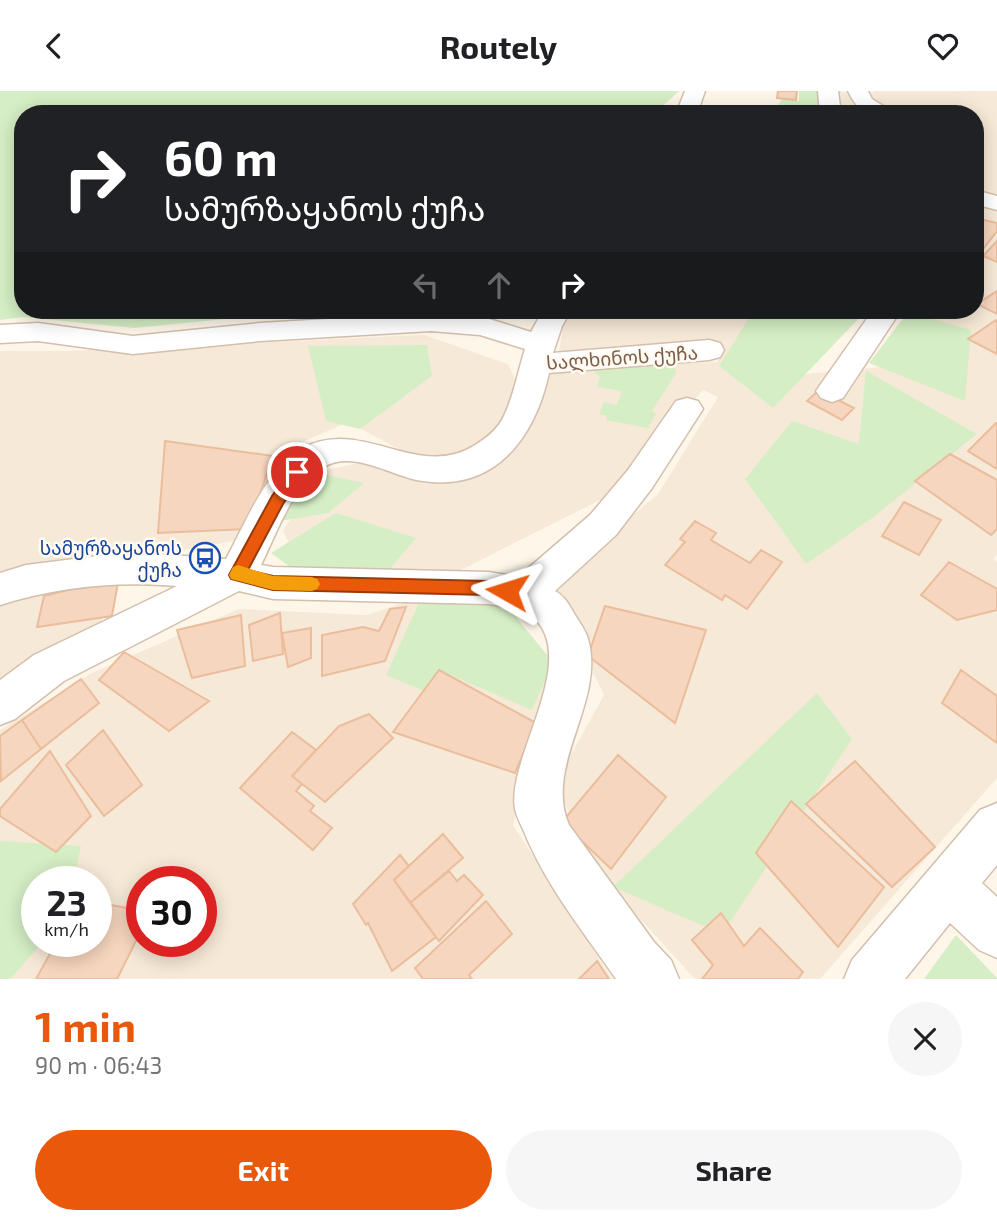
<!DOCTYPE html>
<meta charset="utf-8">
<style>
:root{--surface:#fff;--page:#f6f6f6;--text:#202124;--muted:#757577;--accent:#ea580c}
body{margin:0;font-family:"Exo 2","Noto Sans Georgian",sans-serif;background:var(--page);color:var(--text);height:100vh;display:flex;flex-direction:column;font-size:26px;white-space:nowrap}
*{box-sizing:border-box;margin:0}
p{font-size:23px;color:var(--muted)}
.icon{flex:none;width:38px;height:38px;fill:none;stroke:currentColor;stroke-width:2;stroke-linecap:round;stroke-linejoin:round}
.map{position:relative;height:888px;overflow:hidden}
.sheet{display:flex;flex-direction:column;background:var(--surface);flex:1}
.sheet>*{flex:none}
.top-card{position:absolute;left:14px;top:14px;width:970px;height:214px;border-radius:28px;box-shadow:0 4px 18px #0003;background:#202124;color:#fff;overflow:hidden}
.speed{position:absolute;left:21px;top:775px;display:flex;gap:14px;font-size:35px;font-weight:700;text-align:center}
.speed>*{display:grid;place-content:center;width:91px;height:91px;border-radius:50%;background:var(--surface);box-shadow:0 4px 18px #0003;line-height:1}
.speed small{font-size:18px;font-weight:400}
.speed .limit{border:10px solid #d22;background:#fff;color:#111}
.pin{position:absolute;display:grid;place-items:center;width:60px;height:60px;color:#fff;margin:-30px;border:4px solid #fff;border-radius:50%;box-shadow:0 2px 7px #0007}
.me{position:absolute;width:77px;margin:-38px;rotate:276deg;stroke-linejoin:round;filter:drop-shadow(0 0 5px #0008)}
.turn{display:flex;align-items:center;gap:24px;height:147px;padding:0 35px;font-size:32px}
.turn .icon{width:91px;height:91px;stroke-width:2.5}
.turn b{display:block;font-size:49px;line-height:60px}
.lanes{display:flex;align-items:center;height:66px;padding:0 35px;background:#0003;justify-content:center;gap:35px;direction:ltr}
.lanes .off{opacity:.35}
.round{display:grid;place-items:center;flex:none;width:74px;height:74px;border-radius:37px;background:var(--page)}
.summary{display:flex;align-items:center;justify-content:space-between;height:119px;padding:0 35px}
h1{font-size:42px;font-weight:700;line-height:52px;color:var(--accent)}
.action{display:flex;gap:14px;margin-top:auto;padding:14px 35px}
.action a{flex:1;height:80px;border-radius:42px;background:var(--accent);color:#fff;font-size:28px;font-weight:700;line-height:80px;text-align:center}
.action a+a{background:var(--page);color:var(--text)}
header{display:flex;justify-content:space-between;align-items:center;height:91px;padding:0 35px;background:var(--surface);font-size:32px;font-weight:700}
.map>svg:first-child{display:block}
.residential{fill:#f7e9d7;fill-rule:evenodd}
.green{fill:#d5eec5}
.building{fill:#f6d6be;stroke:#eabd9d;stroke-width:2}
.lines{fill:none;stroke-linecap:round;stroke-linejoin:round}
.minor-casing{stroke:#d3bfad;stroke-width:3}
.minor{fill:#fff;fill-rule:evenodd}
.route{fill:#ea580c;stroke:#983908;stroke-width:2}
.slow{fill:#f59e0b}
.labels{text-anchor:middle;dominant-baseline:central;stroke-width:5;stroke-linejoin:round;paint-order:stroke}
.street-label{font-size:19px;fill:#7c5d49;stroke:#fffaf2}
.transit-label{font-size:19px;fill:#164399;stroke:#fffaf2;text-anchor:end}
</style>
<header><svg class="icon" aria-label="back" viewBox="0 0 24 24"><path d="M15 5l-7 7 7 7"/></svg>Routely<svg class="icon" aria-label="heart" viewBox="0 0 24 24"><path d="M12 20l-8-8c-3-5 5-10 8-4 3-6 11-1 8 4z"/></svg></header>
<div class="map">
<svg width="997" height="888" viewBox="0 0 997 888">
<rect width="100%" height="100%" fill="#fef7e9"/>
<!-- residential -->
<path class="residential" d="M836 0 872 3 873 0H997V107L975 103V23H839Z
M975 111 997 116V464L993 468 997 471V687L820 888H695L592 775 556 691 604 604 550 494 658 403 718 306 703 299 606 406 447 486 305 487 283 439 326 379 359 372 426 393 505 369 549 279 718 271 712 248 558 265 564 232 580 219H765L781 285 929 272 913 219H975Z
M424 244 508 273 522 302 494 353 423 371 348 331 298 353 250 447 0 492V260H68Z
M108 493 101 532 0 596V515L17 506Z
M422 505 553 571 546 621 513 734 612 888H0V639L92 582 239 518 367 524ZM37 791H96V850H37ZM142 791H201V850H142Z"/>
<!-- green -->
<path class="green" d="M0 0H679L654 23H23V219H286L275 223 134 237 24 226 0 229Z
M799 0H823V18L814 23H772L782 8 799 10Z
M754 219H867L773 317 719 275Z
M908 221 971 239 965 310 869 272Z
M427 254 432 285 360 338 326 330 308 255Z
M674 271 676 282 652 320 656 323 648 337 606 329 607 325 599 323 604 311 617 314 622 300 597 296 600 286 592 279Z
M866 280 977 343 871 428 806 473 745 388 792 330 859 353Z
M316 382 364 392 328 422 280 430Z
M336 422 416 447 384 485 305 487 271 462Z
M422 505 506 514 553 571 532 619 439 579 424 600 386 584Z
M817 602 852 648 722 843 613 796Z
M0 750 81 755 73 791H37V850L43 851 10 888H0Z
M956 844 997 887V888H924Z"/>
<!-- building -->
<path class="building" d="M778 0H797L796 9 777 7Z
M975 127 997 132V140L983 158 975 156Z
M997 150V171L983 165Z
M997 200V223L977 213Z
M996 229 997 230V263L968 248Z
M819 299 854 317 842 329 807 310Z
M996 332H997V378L968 360Z
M165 350 273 365 248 438 158 442Z
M950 363 997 389V438L991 444 915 390Z
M904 411 941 429 919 464 882 445Z
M695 430 716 442 711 449 750 472 761 459 782 471 747 518 725 504 722 509 665 474 685 451 680 448Z
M949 471 997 498V519L957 529 921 504Z
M119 486 112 525 37 536 44 505Z
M605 515 706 539 675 632 588 565Z
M406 516 385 570 322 585V544L363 536 379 540 390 518Z
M280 522 283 563 253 570 249 534Z
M241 524 245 575 192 587 177 539Z
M311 537V567L288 576 282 542Z
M124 561 209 610 169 640 99 589Z
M439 579 536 632 515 682 393 641Z
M961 579 997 605V652L942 612Z
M81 588 99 612 41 658 22 629Z
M369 623 393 647 325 711 292 685 339 635Z
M22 629 41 658 1 690 0 645Z
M103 639 142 694 104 725 66 674Z
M292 641 316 659 292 685 302 693 296 700 314 715 310 720 332 737 313 759 240 697Z
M50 660 91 725 56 761 0 725V718Z
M618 664 666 706 611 778 562 731Z
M855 670 935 756 892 796 806 713Z
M791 710 884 796 838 856 756 762Z
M443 743 463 767 410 812 394 789Z
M400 764 409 775 394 789 436 846 392 880 368 832 366 834 353 813Z
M449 780 457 790 464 784 483 804 439 850 410 812Z
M486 810 512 843 469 884 472 888H423L415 877Z
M96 811 142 820V838L117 888H36L57 850H96Z
M721 822 744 855 760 837 803 881 798 888H702L713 874 692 849Z
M597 870 609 888H579Z"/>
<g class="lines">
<!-- minor casing -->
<g class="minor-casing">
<path id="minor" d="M685 0H705L697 23H676Z
M818 0H838L841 23H820Z
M848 0H868L872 8 896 23C870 23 860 25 848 0Z
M975 99 997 105V119L975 113Z
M543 219H571L562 235 553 262 709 249 720 252 724 259 720 266 709 269 549 282C535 346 496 401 422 390 393 386 353 358 324 376 292 395 277 442 261 474L273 476 489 481 518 486 590 424 628 379 676 310 687 307 698 310 703 318 652 397 616 444 555 500C565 505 569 514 575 524 580 532 586 540 588 548 606 611 543 674 569 734L654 851 671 869 679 888H616C583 840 544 792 523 738 520 732 516 724 515 718 506 668 580 570 534 527 523 517 504 516 489 513L273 508 239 500 64 590 15 628 0 634V589L34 564 177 495C116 490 58 496 0 514V482L26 474 130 461 226 468C244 435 267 377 301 358 362 324 417 391 475 354 487 347 498 338 504 325 514 304 518 280 525 258L480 244 431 240 260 250 133 263 38 250 0 252V234L38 232 133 245 260 232 431 222 483 226 531 241Z
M873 219H901L843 307 832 311 821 307 816 300Z
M997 712V774L982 792 997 806V867L979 859 950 832 905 888H844L852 869 980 719Z"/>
</g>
<!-- minor -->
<use href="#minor" class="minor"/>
</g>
<!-- route -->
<path class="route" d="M297 375 305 381 283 413 248 479 273 485 489 490 513 495 516 500 513 505 507 507 489 504 273 499 231 488 229 484 272 405 292 377Z"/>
<!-- slow -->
<path class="slow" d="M238 474 273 485 312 486 317 488 320 493 317 498 312 500 273 499 231 488 229 484 233 476Z"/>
<!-- icons -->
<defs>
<g id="bus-ring" transform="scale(1.575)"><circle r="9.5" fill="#fffaf2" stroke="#1a4fb4" stroke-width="1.5"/><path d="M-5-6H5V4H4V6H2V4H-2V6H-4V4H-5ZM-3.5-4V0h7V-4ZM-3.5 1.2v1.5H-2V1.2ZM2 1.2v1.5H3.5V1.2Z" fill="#1a4fb4"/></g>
</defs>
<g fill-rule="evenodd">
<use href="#bus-ring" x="205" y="467"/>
</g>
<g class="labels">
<!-- street labels -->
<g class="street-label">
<text transform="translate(622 266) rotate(-4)">სალხინოს ქუჩა</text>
</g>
<!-- transit labels -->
<g class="transit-label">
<text x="182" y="456">სამურზაყანოს<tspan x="182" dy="22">ქუჩა</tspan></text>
</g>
</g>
</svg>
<div class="speed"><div>23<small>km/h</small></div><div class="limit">30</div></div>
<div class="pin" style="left:297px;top:381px;background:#d93025"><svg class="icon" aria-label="arrive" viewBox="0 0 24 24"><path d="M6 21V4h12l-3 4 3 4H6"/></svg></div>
<svg class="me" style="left:507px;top:500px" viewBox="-20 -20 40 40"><path d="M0-17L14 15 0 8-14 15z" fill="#ea580c" stroke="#fff" stroke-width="4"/></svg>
<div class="top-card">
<div class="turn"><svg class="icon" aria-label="right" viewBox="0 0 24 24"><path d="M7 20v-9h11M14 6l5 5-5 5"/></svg><div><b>60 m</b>სამურზაყანოს ქუჩა</div></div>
<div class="lanes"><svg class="icon off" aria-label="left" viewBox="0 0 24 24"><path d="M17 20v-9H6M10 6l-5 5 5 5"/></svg><svg class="icon off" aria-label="ahead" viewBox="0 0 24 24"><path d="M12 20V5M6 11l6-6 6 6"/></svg><svg class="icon" aria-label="right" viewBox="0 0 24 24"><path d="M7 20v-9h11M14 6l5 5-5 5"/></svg></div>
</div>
</div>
<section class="sheet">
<div class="summary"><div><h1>1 min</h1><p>90 m · 06:43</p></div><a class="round"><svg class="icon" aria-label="close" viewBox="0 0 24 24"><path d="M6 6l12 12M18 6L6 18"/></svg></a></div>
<div class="action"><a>Exit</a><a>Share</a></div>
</section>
